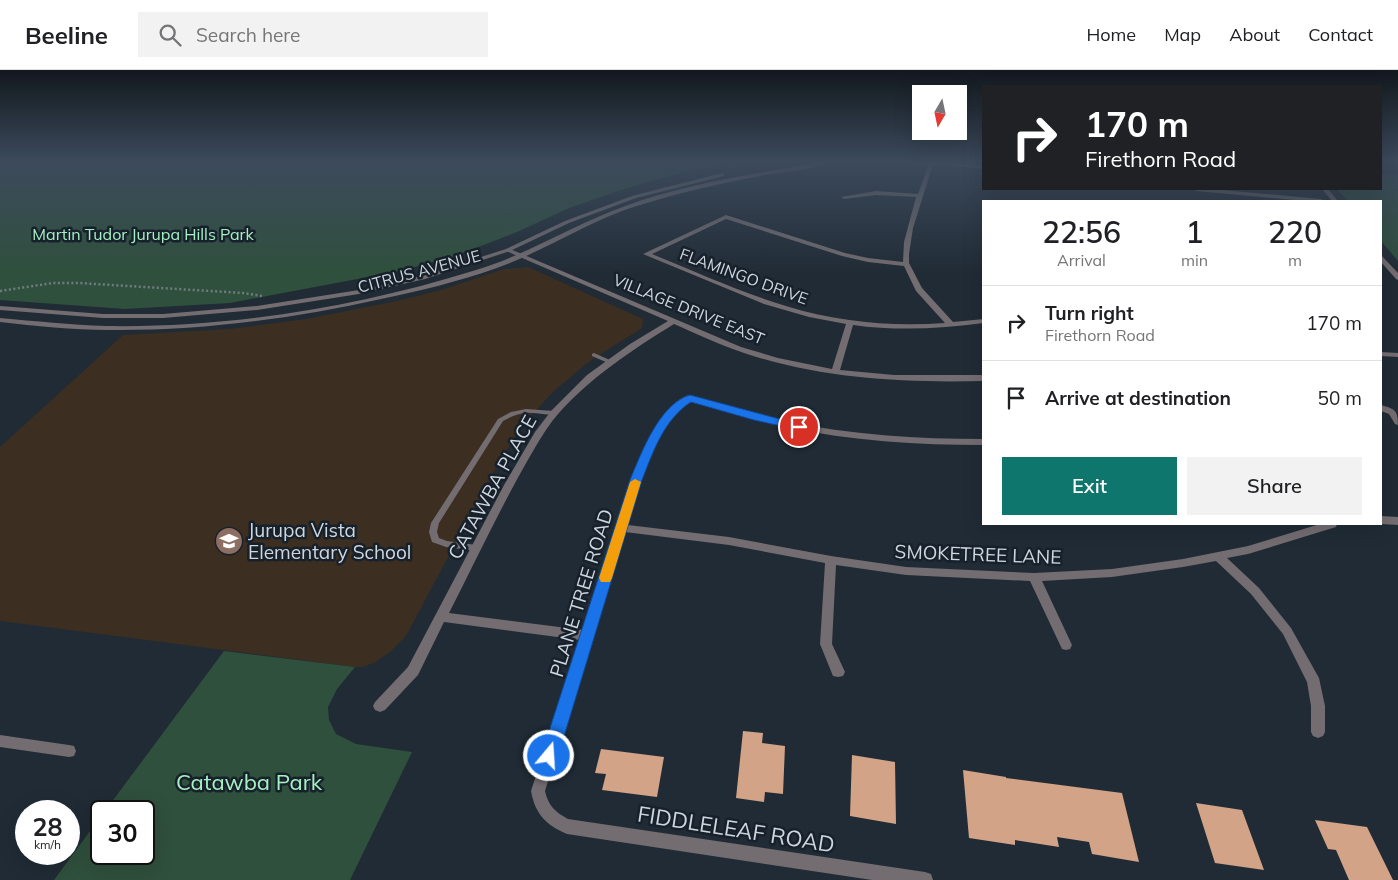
<!DOCTYPE html>
<style>
:root{--surface:#fff;--page:#f2f2f2;--text:#202124;--muted:#757577;--line:#e0e0e0;--accent:#0f766e}
body{margin:0;font-family:Mulish,sans-serif;background:var(--page);color:var(--text);height:100vh;display:flex;flex-direction:column;font-size:19px;white-space:nowrap}
*{box-sizing:border-box;margin:0}
p{font-size:16px;color:var(--muted)}
.icon{flex:none;width:28px;height:28px;fill:none;stroke:currentColor;stroke-width:2;stroke-linecap:round;stroke-linejoin:round}
.map{position:relative;flex:1;overflow:hidden}
.drawer{position:absolute;left:982px;top:130px;width:400px;height:325px;display:flex;flex-direction:column;background:var(--surface);border-radius:0px;box-shadow:0 5px 20px #0002}
.drawer>*{flex:none}
.hud{position:absolute;left:982px;top:15px;width:400px;height:105px;border-radius:0px;box-shadow:0 5px 20px #0002;background:#202124;color:#fff;overflow:hidden}
.needle{width:32px;rotate:189deg}
.buttons{position:absolute;left:912px;top:15px;display:grid;gap:10px}
.buttons a{display:grid;place-items:center;width:55px;height:55px;border-radius:0px;background:var(--surface);box-shadow:0 5px 20px #0002;font-size:25px}
.speed{position:absolute;left:15px;top:730px;display:flex;gap:10px;font-size:25px;font-weight:700;text-align:center}
.speed>*{display:grid;place-content:center;width:65px;height:65px;border-radius:50%;background:var(--surface);box-shadow:0 5px 20px #0002;line-height:1}
.speed small{font-size:12px;font-weight:400}
.speed .limit{border:2px solid #111;border-radius:8px;background:#fff;color:#111}
.pin{position:absolute;display:grid;place-items:center;width:42px;height:42px;color:#fff;margin:-21px;border:2px solid #fff;border-radius:50%;box-shadow:0 1px 5px #0007}
.me{position:absolute;width:55px;margin:-28px;rotate:18deg;stroke-linejoin:round;filter:drop-shadow(0 0 4px #0008)}
.turn{display:flex;align-items:center;gap:18px;height:105px;padding:0 20px;font-size:22px}
.turn .icon{width:65px;height:65px;stroke-width:2.5}
.turn b{display:block;font-size:35px;line-height:42px}
.eta{display:flex;justify-content:space-evenly;align-items:center;height:85px;text-align:center}
.eta b{font-size:30px;font-weight:600;line-height:35px}
.cta{display:flex;gap:10px;margin-top:auto;padding:10px 20px}
.cta a{flex:1;height:58px;border-radius:0px;background:var(--accent);color:#fff;font-size:20px;font-weight:600;line-height:58px;text-align:center}
.cta a+a{background:var(--page);color:var(--text)}
ul{padding:0;list-style:none}
li{display:flex;align-items:center;gap:15px;height:75px;padding:0 20px;border-top:1px solid var(--line)}
li div{flex:1}
li b{display:block;font-size:19px}
li em{font-style:normal}
header{display:flex;align-items:center;gap:30px;box-sizing:border-box;height:70px;padding:0 25px;background:var(--surface);border-bottom:1px solid var(--line)}
header strong{font-size:24px}
nav{display:flex;gap:28px;margin-inline-start:auto;font-size:18px}
.search{width:350px;height:45px;background:var(--page);display:flex;align-items:center;gap:12px;box-sizing:border-box;padding:0 18px;border-radius:0px;color:var(--muted);font-size:19px}
.map>svg:first-child{display:block}
.education{fill:#3c2e21}
.green{fill:#2f503c}
.building{fill:#d2a387}
.lines{fill:none;stroke-linecap:round;stroke-linejoin:round}
.path-far1{stroke:#727b83;stroke-width:2;stroke-dasharray:1 2;stroke-linecap:butt}
.path{stroke:#727b83;stroke-width:2.5;stroke-dasharray:2 2.5;stroke-linecap:butt}
.service{fill:#736c70;fill-rule:evenodd}
.minor{fill:#736c70;fill-rule:evenodd}
.tertiary{fill:#736c70;fill-rule:evenodd}
.route{fill:#1a73e8;stroke:#114b97}
.slow{fill:#f59e0b}
.labels{text-anchor:middle;dominant-baseline:central;stroke-width:5;stroke-linejoin:round;paint-order:stroke}
.far-park-label{font-size:16px;fill:#a6f0c1;stroke:#17212b}
.far-street-label{font-size:16px;fill:#cfd6dd;stroke:#17212b}
.street-label{font-size:19px;fill:#cfd6dd;stroke:#17212b}
.poi-label{font-size:19px;fill:#cfd6dd;stroke:#17212b;text-anchor:start}
.near-park-label{font-size:22px;fill:#a6f0c1;stroke:#17212b}
.near-street-label{font-size:22px;fill:#cfd6dd;stroke:#17212b}
</style>
<header>
<strong>Beeline</strong>
<div class="search"><svg class="icon" aria-label="search" viewBox="0 0 24 24"><circle cx="10" cy="10" r="6"/><path d="M15 15l6 6"/></svg>Search here</div>
<nav><a>Home</a><a>Map</a><a>About</a><a>Contact</a></nav>
</header>
<div class="map">
<svg width="1398" height="810" viewBox="0 0 1398 810">
<rect width="100%" height="100%" fill="#202b35"/>
<!-- education -->
<path class="education" d="M528 197 643 249 642 258 587 293 553 322 528 349 500 390 406 566 391 581 376 592 363 597H355L0 551V377L123 265 230 259 306 249 401 230 441 220 504 199Z"/>
<!-- green -->
<path class="green" d="M0 91H749L684 102 627 118 569 138 517 162 455 186 400 201 230 233 125 239 0 230Z
M1381 104 1398 105V191L1381 171V131H1348L1337 119H1381Z
M224 581 355 597 337 619 328 637 329 650 336 664 356 674 412 682 350 810H54L101 746V784H144V741H105Z"/>
<!-- building -->
<path class="building" d="M743 661 763 663 762 673 785 676 783 724 765 722 764 732 736 728Z
M601 679 664 687 657 727 602 720 606 704 595 703Z
M852 685 895 692 896 754 850 746Z
M963 700 1006 707V708L1122 723 1139 792 1092 784 1089 772 1057 767 1059 777 1015 770V775L969 768Z
M1196 733 1242 740 1264 800 1215 793Z
M1315 750 1367 757 1393 810H1349L1336 780 1328 779Z"/>
<g class="lines">
<!-- path-far1 -->
<path class="path-far1" d="M728 97 759 91"/>
<!-- path -->
<path class="path" d="M0 221 53 213H79L243 223 262 226"/>
<!-- service -->
<path class="service" d="M594 283 612 291 613 292 610 294 608 293 592 286V284Z
M526 339 554 341 557 343C551 347 535 342 525 343 517 344 510 347 503 351L439 453 437 462 439 468 447 471 476 475 479 476 480 478 479 480 476 481 446 477 432 472 429 462 431 453 498 349 511 342Z"/>
<!-- minor -->
<path class="minor" d="M930 91 984 95V99L933 94 913 158 909 184V193L922 218 953 252 984 249V253C940 259 896 261 853 255L840 300 894 305H984V311C903 313 822 309 744 283 720 275 697 264 674 254 632 280 591 307 558 344 545 359 535 378 525 395 498 443 474 494 449 543L583 560 615 459V458C621 450 623 435 627 425 636 397 657 335 689 325 721 333 753 344 785 351 851 365 917 369 984 369V375C917 375 851 371 786 357 754 350 723 339 691 331 652 360 641 411 628 455L729 467 831 486 906 497 1034 503 1112 499 1183 489 1248 476 1320 454H1337L1336 457 1248 484 1227 488 1259 518 1291 558 1319 608 1325 636V662L1323 666 1318 668 1313 666 1311 662V636L1307 612 1283 564 1251 524 1216 491 1183 497 1112 507 1042 511 1072 575 1070 579 1066 580 1062 579 1030 511 906 505 836 495 832 574 845 602 843 606 838 607 833 606 820 574 825 493 729 475 625 462 545 721C548 735 555 742 568 749L925 802 931 804 933 810H872L567 764C546 755 535 744 531 721L580 570 444 552 418 605 385 640 380 642 375 640 373 636 375 632 408 597 504 415 535 362 551 341 587 305 630 274 668 251 506 181V179H510L741 277 778 288 832 299 846 254 809 247 764 234 643 184 726 145 845 183 868 188 903 192 904 172 916 127 876 125 844 129 841 127 876 121 918 124ZM726 149 842 186 868 192 904 196 916 221 945 253C892 257 838 252 786 236 740 222 696 202 652 184Z
M1193 119H1211L1321 129 1324 131H1306L1196 121Z
M1381 282 1398 283V287L1381 286Z
M1381 335C1395 339 1398 340 1398 355L1395 354 1389 344 1381 341Z
M1381 446 1398 447V455L1381 454Z
M0 665 69 675 74 676 76 681 74 686 69 687 0 677Z"/>
<!-- tertiary -->
<path class="tertiary" d="M824 91H833C817 99 784 102 765 105 723 113 681 122 640 135 589 150 544 182 494 199 457 212 419 221 381 229 291 249 200 261 108 260 72 260 36 256 0 252V248C35 251 71 255 106 256 230 258 358 237 476 200 529 184 576 153 628 135 691 112 759 104 824 91Z
M722 103 724 104V106L636 128 569 153 510 181 425 209 359 224 257 240 163 248H103L0 240V236L103 244H163L257 236 359 220 421 206 506 179 565 151 632 126Z
M1322 119H1328L1338 131H1332Z
M1381 185 1398 203V210L1396 209 1381 192Z"/>
</g>
<!-- sky -->
<linearGradient id="sky" x2="0" y2="1"><stop stop-color="#12181d"/><stop offset="0.45" stop-color="#3c4a5c"/><stop offset="1" stop-color="#3c4a5c" stop-opacity="0"/></linearGradient>
<rect width="1398" height="204" fill="url(#sky)"/>
<!-- route -->
<path class="route" d="M690 325 802 355 804 357 799 360 754 350 691 332C664 349 653 382 642 410L558 686 555 692 549 694 544 692 541 686 630 410C641 384 659 334 690 325Z"/>
<!-- slow -->
<path class="slow" d="M635 409 641 412 612 508 610 512H601L599 508 630 412Z"/>
<!-- icons -->
<defs>
<g id="school-disc" transform="scale(1.4375)"><circle r="9.5" fill="#8d6e63" stroke="#17212b"/><path d="M0-5L7-2L0 1L-7-2ZM-4 1L0 2.5L4 1V4Q0 6-4 4Z" fill="#fff"/></g>
</defs>
<g fill-rule="evenodd">
<use href="#school-disc" x="229" y="471"/>
</g>
<g class="labels">
<!-- far-park labels -->
<g class="far-park-label">
<text x="143" y="164">Martin Tudor Jurupa Hills Park</text>
</g>
<!-- far-street labels -->
<g class="far-street-label">
<text transform="translate(419 201) rotate(-15)">CITRUS AVENUE</text>
<text transform="translate(744 206) rotate(20)">FLAMINGO DRIVE</text>
<text transform="translate(689 239) rotate(22)">VILLAGE DRIVE EAST</text>
</g>
<!-- street labels -->
<g class="street-label">
<text transform="translate(492 417) rotate(-61)">CATAWBA PLACE</text>
<text transform="translate(978 484) rotate(2)">SMOKETREE LANE</text>
<text transform="translate(581 523) rotate(-73)">PLANE TREE ROAD</text>
</g>
<!-- poi labels -->
<g class="poi-label">
<text x="248" y="460">Jurupa Vista<tspan x="248" dy="22">Elementary School</tspan></text>
</g>
<!-- near-park labels -->
<g class="near-park-label">
<text x="249" y="712">Catawba Park</text>
</g>
<!-- near-street labels -->
<g class="near-street-label">
<text transform="translate(736 759) rotate(9)">FIDDLELEAF ROAD</text>
</g>
</g>
</svg>
<div class="buttons">
<a><svg class="needle" viewBox="-14 -14 28 28"><path d="M0-13l5 13h-10z" fill="#e53935"/><path d="M0 13l5-13h-10z" fill="#757577"/></svg></a>
</div>
<div class="speed"><div>28<small>km/h</small></div><div class="limit">30</div></div>
<div class="pin" style="left:799px;top:357px;background:#d93025"><svg class="icon" aria-label="arrive" viewBox="0 0 24 24"><path d="M6 21V4h12l-3 4 3 4H6"/></svg></div>
<svg class="me" style="left:549px;top:686px" viewBox="-20 -20 40 40"><circle r="17" fill="#1a73e8" stroke="#fff" stroke-width="3"/><path d="M0-11L8 9 0 5-8 9z" fill="#fff"/></svg>
<div class="hud">
<div class="turn"><svg class="icon" aria-label="right" viewBox="0 0 24 24"><path d="M7 20v-9h11M14 6l5 5-5 5"/></svg><div><b>170 m</b>Firethorn Road</div></div>
</div>
<section class="drawer">
<div class="eta">
<div><b>22:56</b><p>Arrival</p></div>
<div><b>1</b><p>min</p></div>
<div><b>220</b><p>m</p></div>
</div>
<ul>
<li><svg class="icon" aria-label="right" viewBox="0 0 24 24"><path d="M7 20v-9h11M14 6l5 5-5 5"/></svg><div><b>Turn right</b><p>Firethorn Road</p></div><em>170 m</em></li>
<li><svg class="icon" aria-label="arrive" viewBox="0 0 24 24"><path d="M6 21V4h12l-3 4 3 4H6"/></svg><div><b>Arrive at destination</b></div><em>50 m</em></li>
</ul>
<div class="cta"><a>Exit</a><a>Share</a></div>
</section>
</div>
